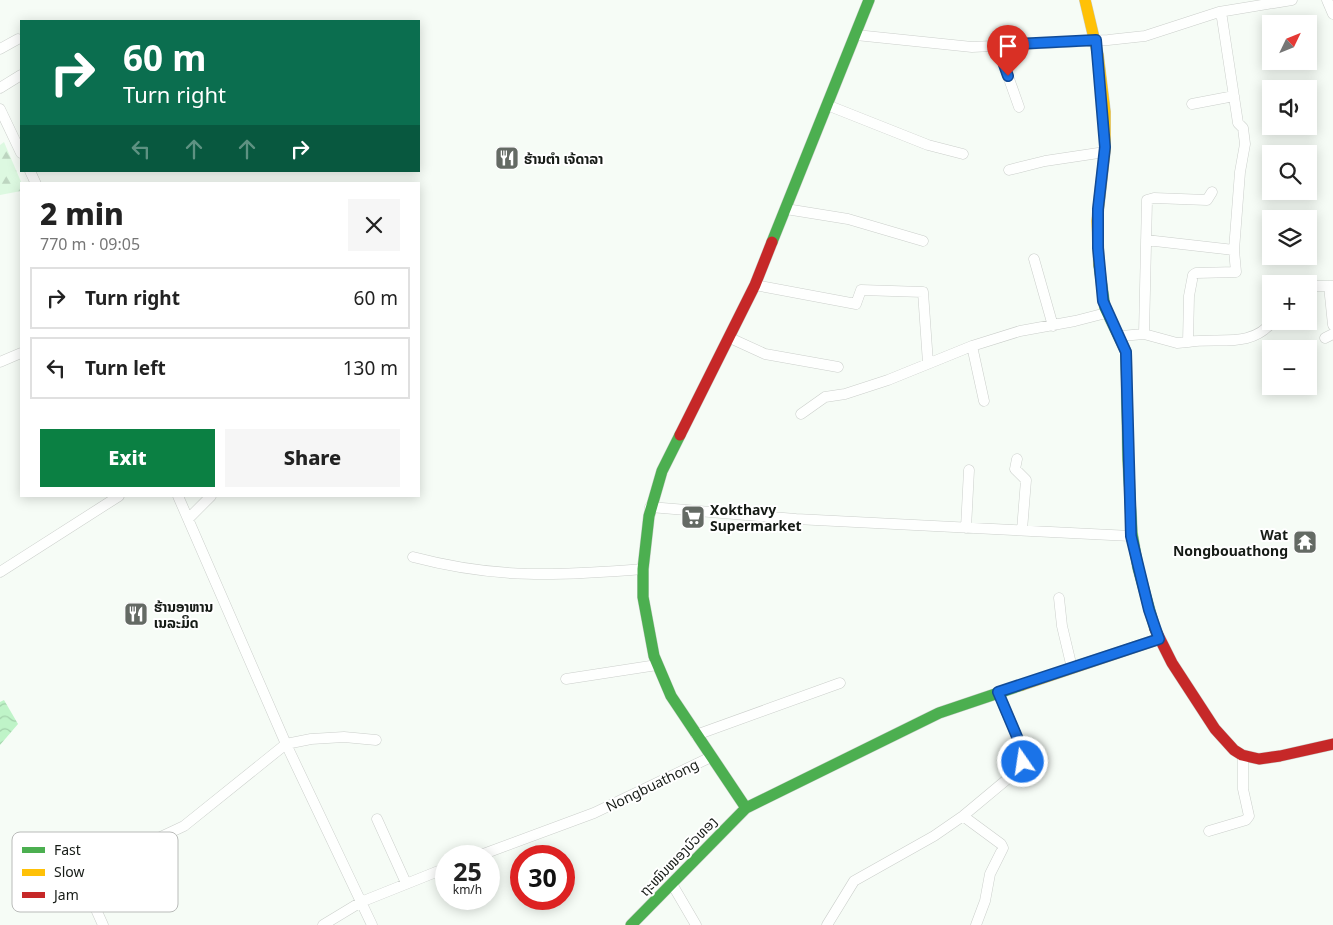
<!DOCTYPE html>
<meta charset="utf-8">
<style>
:root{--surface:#fff;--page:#f6f6f6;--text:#222;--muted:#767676;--line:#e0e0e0;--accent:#0b8043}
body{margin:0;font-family:"Noto Sans","Noto Sans Lao",sans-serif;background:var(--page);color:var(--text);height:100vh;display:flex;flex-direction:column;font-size:19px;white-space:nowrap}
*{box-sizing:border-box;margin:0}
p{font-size:16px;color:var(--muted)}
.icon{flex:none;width:28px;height:28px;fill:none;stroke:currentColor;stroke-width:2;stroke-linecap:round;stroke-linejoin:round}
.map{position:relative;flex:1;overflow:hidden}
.drawer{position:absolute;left:20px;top:182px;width:400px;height:315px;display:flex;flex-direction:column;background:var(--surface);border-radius:0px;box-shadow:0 2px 12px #0003}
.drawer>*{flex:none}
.top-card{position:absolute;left:20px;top:20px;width:400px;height:152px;border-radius:0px;box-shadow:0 2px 12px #0003;background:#0b6e4f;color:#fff;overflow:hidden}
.needle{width:32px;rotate:47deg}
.buttons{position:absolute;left:1262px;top:15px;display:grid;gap:10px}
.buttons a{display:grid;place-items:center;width:55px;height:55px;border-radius:0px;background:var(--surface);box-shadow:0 2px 12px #0003;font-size:25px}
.speed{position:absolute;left:435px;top:845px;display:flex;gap:10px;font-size:25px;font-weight:700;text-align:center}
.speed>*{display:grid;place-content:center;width:65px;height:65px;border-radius:50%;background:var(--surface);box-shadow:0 2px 12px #0003;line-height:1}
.speed small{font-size:12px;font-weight:400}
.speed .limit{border:8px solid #d22;background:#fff;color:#111}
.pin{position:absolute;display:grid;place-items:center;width:42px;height:42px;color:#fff;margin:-51px -21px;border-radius:50% 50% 50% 0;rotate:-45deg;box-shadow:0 0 5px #0007}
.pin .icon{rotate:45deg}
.me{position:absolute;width:55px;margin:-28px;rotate:347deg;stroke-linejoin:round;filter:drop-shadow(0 0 4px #0008)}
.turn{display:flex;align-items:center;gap:18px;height:105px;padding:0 20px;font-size:22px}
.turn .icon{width:65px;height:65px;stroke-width:2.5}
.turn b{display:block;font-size:35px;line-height:42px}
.lanes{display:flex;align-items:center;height:48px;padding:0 20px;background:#0003;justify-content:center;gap:25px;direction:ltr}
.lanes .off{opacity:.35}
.round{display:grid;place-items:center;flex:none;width:52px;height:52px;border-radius:0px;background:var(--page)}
.headline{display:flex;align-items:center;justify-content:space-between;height:85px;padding:0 20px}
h1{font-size:30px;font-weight:800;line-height:38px}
.cta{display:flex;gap:10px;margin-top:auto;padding:10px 20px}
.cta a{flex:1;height:58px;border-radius:0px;background:var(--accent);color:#fff;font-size:20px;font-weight:800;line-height:58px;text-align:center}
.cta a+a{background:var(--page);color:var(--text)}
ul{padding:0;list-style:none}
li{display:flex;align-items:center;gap:15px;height:62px;margin:0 10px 8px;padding:0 10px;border:2px solid var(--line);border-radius:0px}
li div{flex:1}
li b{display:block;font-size:19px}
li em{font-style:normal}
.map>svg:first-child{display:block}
.forest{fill:url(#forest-firs)}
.water{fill:url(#water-waves)}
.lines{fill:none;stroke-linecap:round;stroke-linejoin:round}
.street-casing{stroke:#cbcfcb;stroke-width:11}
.fast-casing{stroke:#cbcfcb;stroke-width:12}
.slow-casing{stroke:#cbcfcb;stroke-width:12}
.jam-casing{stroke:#cbcfcb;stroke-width:12}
.street{stroke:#fefffe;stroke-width:10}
.fast{stroke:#4caf50;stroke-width:11}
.slow{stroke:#ffc107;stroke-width:11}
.jam{stroke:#c62828;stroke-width:11}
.route-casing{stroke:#114b97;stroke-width:12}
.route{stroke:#1a73e8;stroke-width:9}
.labels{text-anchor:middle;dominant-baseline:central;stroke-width:4;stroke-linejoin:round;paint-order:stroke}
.poi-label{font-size:14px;font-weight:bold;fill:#161b16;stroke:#fff;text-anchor:start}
.street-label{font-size:14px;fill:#161b16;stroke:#fff}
.key{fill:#fff;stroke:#b9bbb9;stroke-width:1}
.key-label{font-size:14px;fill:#161b16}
</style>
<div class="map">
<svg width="1333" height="925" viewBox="0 0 1333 925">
<defs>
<pattern id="forest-firs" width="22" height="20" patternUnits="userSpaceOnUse" patternTransform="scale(1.25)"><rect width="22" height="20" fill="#ddf9e1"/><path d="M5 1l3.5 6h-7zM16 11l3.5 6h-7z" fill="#bdd5c0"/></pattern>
<pattern id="water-waves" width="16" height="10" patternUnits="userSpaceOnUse" patternTransform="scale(1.25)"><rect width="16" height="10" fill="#bff4c8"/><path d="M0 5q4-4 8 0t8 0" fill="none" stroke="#a3d1ab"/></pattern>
</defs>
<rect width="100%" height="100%" fill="#f6fcf6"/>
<!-- forest -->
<path class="forest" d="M4 142 22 184 21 191 0 195V145Z"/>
<!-- water -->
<path class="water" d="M4 700 18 724 0 745V702Z"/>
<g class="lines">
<!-- street casing -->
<g class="street-casing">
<path id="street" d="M1327 0 1333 14
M856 35 972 47 1108 40 1145 36 1219 12 1292 0
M997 45 1019 107
M0 49 18 39
M0 88 21 75
M1192 104 1234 96
M827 105 928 145 963 154
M0 109 21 153
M1009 170 1045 161 1105 152
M30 171 36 184
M786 209 848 219 923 241
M1146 240 1234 250 1240 172 1245 144 1243 128 1238 123 1222 18 1219 12
M1034 259 1053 326
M755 285 856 304 861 290 923 292 928 363
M1309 286H1333
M1329 286 1333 325
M1144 334 1147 200 1154 198 1207 200 1212 192
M1121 336 1144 334 1177 343 1188 342 1189 296 1193 275 1196 273 1236 272 1234 250
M730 338 765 354 838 367
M1325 338 1333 334
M1188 342C1219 337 1251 349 1273 321
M972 346 984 401
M0 362 21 353
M801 414 825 397 845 394 888 380 972 346 1020 331 1075 321 1106 313
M1017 459 1015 469 1026 480 1022 530
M178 496 286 744 372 925
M650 507 796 519 1131 536
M188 519 211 496
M966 528 969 470
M413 557C496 579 558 576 643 569
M0 572 119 496
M1059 598 1062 626 1072 668
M566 679 657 665
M696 735 840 683
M963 816 1001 844 1003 848 990 874 985 901 976 925
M377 819 406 883
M1209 831 1246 820 1249 816 1243 789V756
M478 856 594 813 711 757
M672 884 696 925
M103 925 86 887 89 884 135 849 184 826 286 744 311 739 344 737 376 740
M323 925 361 902 446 868
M827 925 854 881 934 836 963 816 1017 771 1023 762V751L998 692"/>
</g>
<!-- fast casing -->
<g class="fast-casing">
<path id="fast" d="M772 242 869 0
M1099 265 1105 308 1126 352 1128 460 1132 533 1138 568 1155 629
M680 435 662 471 649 516 643 569V597L654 656 671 696 746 808
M631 925 746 808 939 713 1022 685"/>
</g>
<!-- slow casing -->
<g class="slow-casing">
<path id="slow" d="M1085 0 1098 55 1105 112V150L1097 221 1099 265
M1022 685 1159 639"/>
</g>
<!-- jam casing -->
<g class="jam-casing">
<path id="jam" d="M680 435 755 285 772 242
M1155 629 1172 663 1215 729 1234 750 1242 755 1259 759 1280 756 1333 744"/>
</g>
<!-- street -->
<use href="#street" class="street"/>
<!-- fast -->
<use href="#fast" class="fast"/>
<!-- slow -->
<use href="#slow" class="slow"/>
<!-- jam -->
<use href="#jam" class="jam"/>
</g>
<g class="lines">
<!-- route casing -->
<g class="route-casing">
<path id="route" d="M1008 76 997 45 1096 40 1105 147 1098 209V248L1103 301 1126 352 1131 536 1149 610 1159 639 998 692 1023 751V762"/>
</g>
<!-- route -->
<use href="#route" class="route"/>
</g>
<!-- icons -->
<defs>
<g id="restaurant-square" transform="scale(1.25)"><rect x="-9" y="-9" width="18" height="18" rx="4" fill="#646a64" stroke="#fff"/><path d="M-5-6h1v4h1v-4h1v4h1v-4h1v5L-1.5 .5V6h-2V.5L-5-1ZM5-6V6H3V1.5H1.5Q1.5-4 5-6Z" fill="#fff"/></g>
<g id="supermarket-square" transform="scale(1.25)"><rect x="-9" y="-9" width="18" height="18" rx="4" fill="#646a64" stroke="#fff"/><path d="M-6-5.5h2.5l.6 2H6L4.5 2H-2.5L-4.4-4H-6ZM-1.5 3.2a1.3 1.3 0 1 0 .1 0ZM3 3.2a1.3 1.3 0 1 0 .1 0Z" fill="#fff"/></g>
<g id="temple-square" transform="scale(1.25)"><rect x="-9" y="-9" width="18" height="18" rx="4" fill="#646a64" stroke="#fff"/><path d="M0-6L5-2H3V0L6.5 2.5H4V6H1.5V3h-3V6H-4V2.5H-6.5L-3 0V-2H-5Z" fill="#fff"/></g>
</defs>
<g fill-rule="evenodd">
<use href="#restaurant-square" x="507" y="158"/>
<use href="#supermarket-square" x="693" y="517"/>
<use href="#temple-square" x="1305" y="542"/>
<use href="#restaurant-square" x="136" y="614"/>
</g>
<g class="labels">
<!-- poi labels -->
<g class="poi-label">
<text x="524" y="158">ຮ້ານຕຳ ເຈ້ດາລາ</text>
<text x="710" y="509">Xokthavy<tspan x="710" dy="16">Supermarket</tspan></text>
<text x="1288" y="534" text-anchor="end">Wat<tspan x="1288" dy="16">Nongbouathong</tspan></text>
<text x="154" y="606">ຮ້ານອາຫານ<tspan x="154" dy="16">ເນລະມິດ</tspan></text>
</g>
<!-- street labels -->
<g class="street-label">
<text transform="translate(652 785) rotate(-26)">Nongbuathong</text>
<text transform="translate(678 856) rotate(-46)">ຖະໜົນໜອງບົວທອງ</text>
</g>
</g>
<!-- legend -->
<rect x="12" y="832" width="166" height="80" rx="8" class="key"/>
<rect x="22" y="847" width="23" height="6" fill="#4caf50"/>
<rect x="22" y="869" width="23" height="7" fill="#ffc107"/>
<rect x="22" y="892" width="23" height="6" fill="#c62828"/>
<g class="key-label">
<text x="54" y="855">Fast</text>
<text x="54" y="877">Slow</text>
<text x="54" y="900">Jam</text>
</g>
</svg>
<div class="buttons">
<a><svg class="needle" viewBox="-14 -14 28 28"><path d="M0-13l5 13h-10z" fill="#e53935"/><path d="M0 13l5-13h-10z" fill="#767676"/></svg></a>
<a><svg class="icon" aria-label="sound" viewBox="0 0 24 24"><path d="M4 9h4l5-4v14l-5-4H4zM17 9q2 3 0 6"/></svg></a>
<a><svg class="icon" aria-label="search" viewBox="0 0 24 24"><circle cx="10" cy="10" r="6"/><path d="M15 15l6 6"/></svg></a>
<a><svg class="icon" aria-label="layers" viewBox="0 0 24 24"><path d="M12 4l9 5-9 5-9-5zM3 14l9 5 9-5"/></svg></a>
<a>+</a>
<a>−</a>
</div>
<div class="speed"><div>25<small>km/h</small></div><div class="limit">30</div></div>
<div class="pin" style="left:1008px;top:76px;background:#d93025"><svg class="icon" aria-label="arrive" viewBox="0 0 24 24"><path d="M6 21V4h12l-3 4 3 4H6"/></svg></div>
<svg class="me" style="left:1023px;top:762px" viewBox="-20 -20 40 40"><circle r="17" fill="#1a73e8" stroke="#fff" stroke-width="3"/><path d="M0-11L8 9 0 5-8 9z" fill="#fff"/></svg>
<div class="top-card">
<div class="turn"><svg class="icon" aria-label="right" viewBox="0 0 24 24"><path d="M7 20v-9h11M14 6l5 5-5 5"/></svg><div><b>60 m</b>Turn right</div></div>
<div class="lanes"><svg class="icon off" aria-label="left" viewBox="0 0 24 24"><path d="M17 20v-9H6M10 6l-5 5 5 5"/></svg><svg class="icon off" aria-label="ahead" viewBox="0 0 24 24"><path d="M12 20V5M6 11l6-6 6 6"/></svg><svg class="icon off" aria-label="ahead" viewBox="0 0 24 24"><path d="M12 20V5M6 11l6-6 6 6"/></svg><svg class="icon" aria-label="right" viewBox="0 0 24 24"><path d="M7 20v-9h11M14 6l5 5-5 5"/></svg></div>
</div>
<section class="drawer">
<div class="headline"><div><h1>2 min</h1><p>770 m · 09:05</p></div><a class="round"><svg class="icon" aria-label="close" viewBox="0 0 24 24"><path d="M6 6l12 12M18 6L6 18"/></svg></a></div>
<ul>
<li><svg class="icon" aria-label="right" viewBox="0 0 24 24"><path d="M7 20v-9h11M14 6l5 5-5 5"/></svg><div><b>Turn right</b></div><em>60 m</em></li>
<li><svg class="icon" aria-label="left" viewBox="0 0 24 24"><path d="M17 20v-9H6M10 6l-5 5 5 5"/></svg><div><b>Turn left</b></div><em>130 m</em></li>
</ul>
<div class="cta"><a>Exit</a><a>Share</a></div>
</section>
</div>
